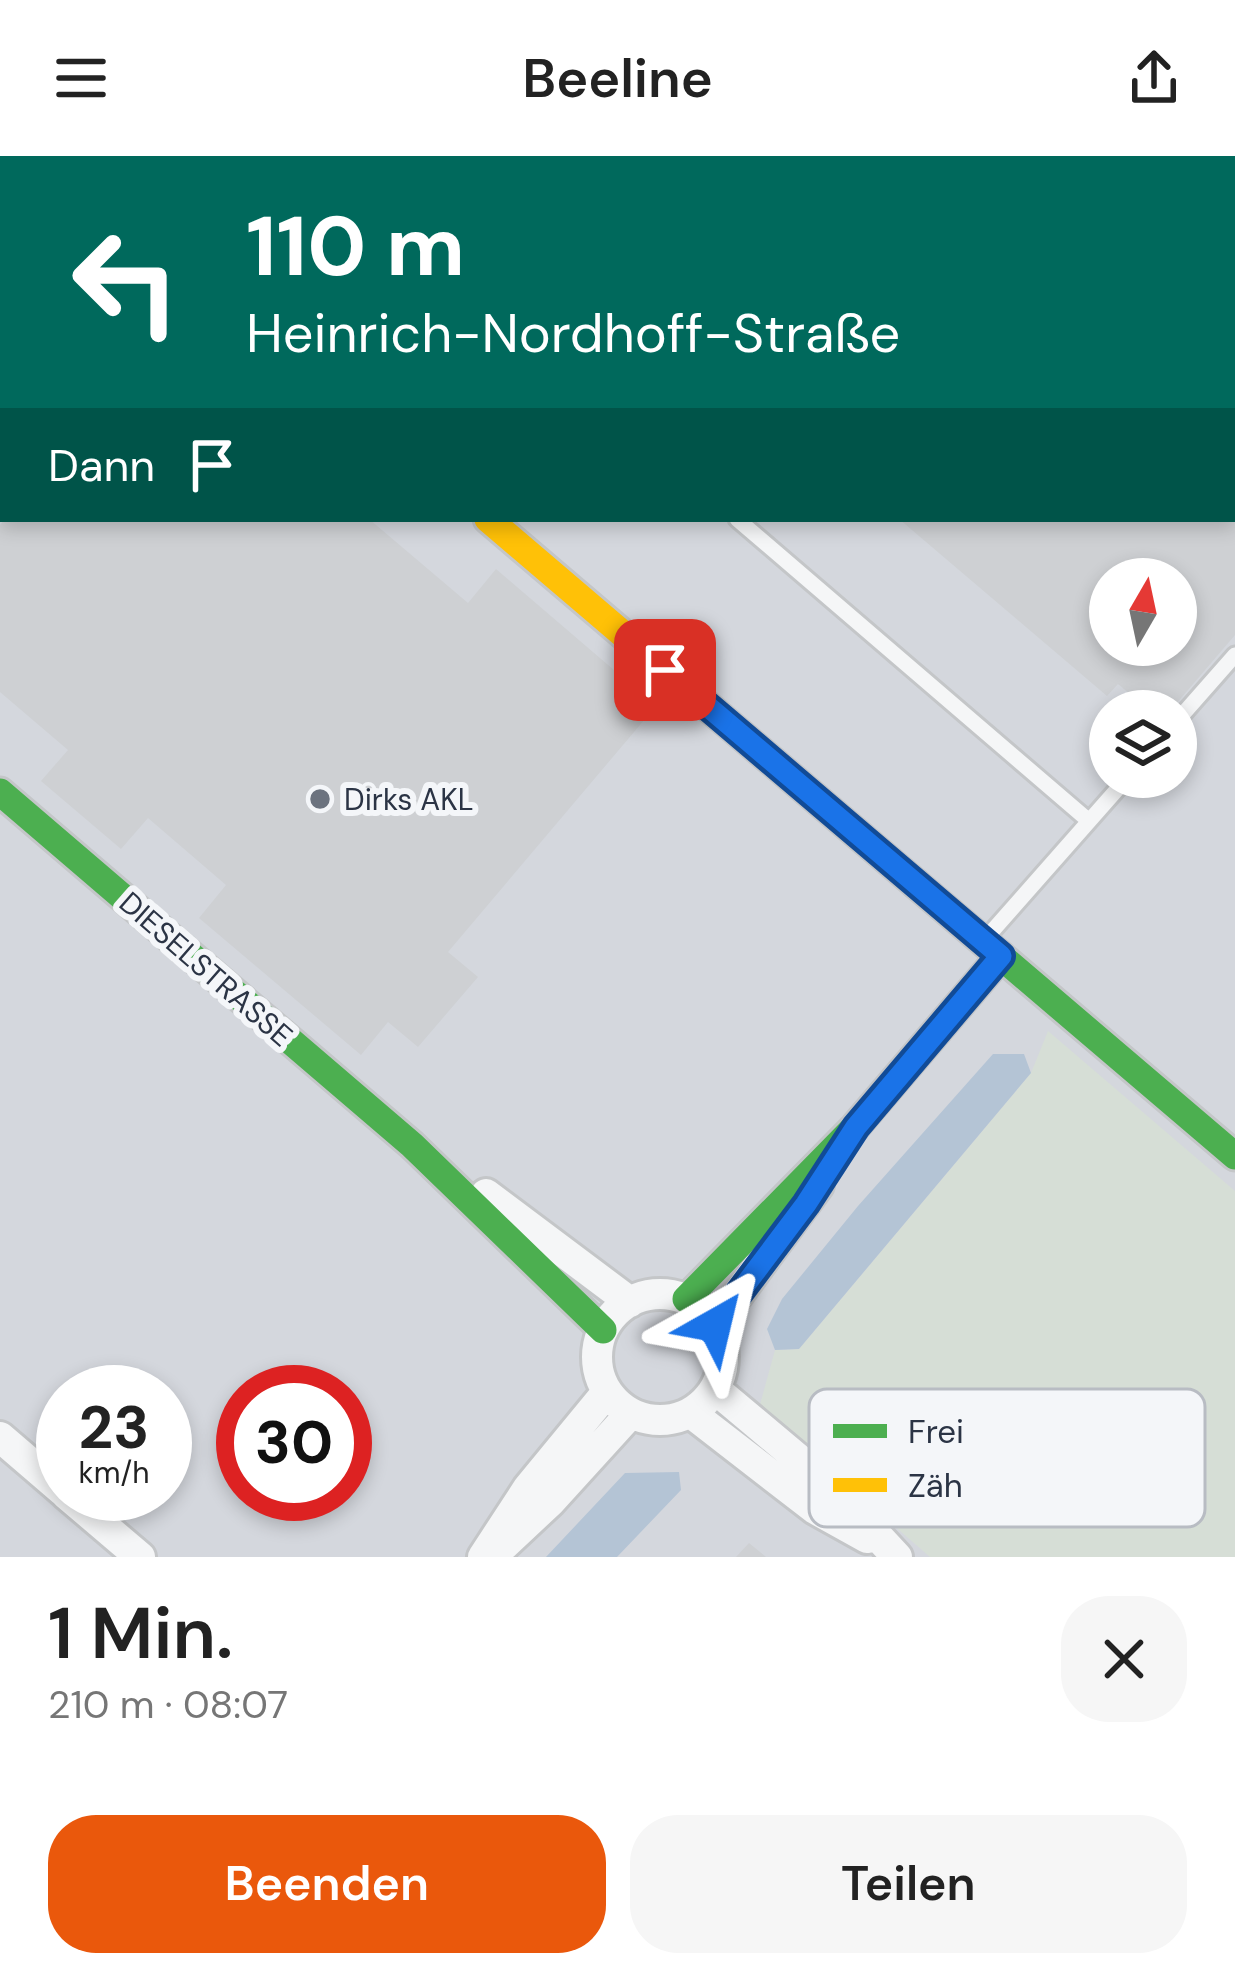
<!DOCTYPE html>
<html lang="de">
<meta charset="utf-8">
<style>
:root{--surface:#fff;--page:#f6f6f6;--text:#222;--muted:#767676;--accent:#ea580c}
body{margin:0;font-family:"DM Sans",sans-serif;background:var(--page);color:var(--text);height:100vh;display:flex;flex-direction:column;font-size:45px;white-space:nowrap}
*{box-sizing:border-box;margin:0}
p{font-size:39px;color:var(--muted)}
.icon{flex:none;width:66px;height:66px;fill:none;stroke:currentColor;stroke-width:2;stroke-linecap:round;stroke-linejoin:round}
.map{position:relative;height:1401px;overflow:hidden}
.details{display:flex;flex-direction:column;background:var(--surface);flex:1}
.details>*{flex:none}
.top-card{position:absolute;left:0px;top:0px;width:1236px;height:366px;box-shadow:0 6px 18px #0003;background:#00695c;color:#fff;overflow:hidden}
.needle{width:78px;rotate:9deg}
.fabs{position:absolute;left:1089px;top:402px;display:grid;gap:24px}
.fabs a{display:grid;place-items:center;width:108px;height:108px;border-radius:50%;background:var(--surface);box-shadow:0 6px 18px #0003;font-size:60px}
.speed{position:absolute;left:36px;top:1209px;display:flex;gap:24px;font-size:60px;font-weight:700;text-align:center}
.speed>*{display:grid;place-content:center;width:156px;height:156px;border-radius:50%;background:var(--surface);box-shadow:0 6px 18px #0003;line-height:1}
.speed small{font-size:30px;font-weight:400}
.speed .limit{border:18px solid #d22;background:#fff;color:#111}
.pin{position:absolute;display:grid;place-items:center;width:102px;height:102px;color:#fff;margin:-51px;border-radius:24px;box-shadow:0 6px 18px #0006}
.me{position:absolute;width:132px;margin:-66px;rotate:37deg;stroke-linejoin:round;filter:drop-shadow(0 0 9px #0008)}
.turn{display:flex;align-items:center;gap:42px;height:252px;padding:0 48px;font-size:54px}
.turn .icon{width:156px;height:156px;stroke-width:2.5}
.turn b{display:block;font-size:84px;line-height:102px}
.then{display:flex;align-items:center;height:114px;padding:0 48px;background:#0003;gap:24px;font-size:45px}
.round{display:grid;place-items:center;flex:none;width:126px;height:126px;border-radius:48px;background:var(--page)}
.summary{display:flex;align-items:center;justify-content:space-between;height:204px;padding:0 48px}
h1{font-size:72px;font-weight:600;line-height:90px}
.cta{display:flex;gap:24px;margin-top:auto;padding:24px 48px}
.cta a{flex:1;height:138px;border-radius:48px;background:var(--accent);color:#fff;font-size:48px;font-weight:600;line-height:138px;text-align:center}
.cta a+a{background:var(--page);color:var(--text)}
header{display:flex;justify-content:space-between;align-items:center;height:156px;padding:0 48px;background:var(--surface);font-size:54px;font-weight:600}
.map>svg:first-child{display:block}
.built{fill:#d4d7dd;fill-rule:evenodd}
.green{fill:#d6ded6}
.water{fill:#b4c4d5}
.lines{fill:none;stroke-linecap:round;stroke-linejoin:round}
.stream{stroke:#b4c4d5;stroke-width:9}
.building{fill:#ced0d3;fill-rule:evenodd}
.lane-casing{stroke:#c4c6c8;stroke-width:21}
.street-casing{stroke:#c4c6c8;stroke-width:36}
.fast-casing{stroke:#c4c6c8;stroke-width:33}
.slow-casing{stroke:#c4c6c8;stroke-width:33}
.lane{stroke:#f5f6f7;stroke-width:15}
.street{stroke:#f5f6f7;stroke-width:30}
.fast{stroke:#4caf50;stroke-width:27}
.slow{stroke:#ffc107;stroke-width:27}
.route-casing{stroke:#114b97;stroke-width:30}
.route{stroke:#1a73e8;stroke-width:21}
.poi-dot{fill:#6c737f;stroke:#f4f6f9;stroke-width:4.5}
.labels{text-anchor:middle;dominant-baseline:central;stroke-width:12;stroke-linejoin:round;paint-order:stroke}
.poi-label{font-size:30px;fill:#2b3445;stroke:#f4f6f9;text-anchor:start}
.street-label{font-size:30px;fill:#2b3445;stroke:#f4f6f9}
.key{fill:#f4f6f9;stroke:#b8bcc3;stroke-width:3}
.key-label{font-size:33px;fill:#2b3445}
</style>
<header><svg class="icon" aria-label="menu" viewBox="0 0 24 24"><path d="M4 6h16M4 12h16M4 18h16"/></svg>Beeline<svg class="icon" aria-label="share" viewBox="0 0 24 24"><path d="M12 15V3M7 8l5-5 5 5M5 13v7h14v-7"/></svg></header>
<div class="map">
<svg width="1235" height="1401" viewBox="0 0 1235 1401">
<rect width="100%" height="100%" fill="#e6e8ea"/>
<!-- built -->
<path class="built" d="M0 0H1235V1401H0ZM3 3H1233V363H3ZM1110 423H1176V489H1110ZM1110 555H1176V621H1110ZM63 1236H165V1338H63ZM243 1236H345V1338H243Z"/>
<!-- green -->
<path class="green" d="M1048 875 1235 1035V1401H930L759 1252 775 1194 799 1193 1031 917Z"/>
<!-- water -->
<path class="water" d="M993 898H1024L1031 917 799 1193 775 1194 767 1173 782 1143 858 1050Z
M679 1316 681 1334 617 1401H546L625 1317Z"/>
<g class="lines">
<!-- stream -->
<path class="stream" d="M223 3 225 0"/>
</g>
<!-- building -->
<path class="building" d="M5 363H369L468 447 496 413 656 550 448 796 478 821 418 891 388 866 361 899 199 762 226 729 148 662 121 693 41 625 68 594 0 536V369Z
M899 363H1235V479L1170 555H1150L1118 528 1107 540ZM1110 423H1176V489H1110Z
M749 1387 766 1401H736Z"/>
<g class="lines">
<!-- lane casing -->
<g class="lane-casing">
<path id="lane" d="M316 0 319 3
M737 363 1089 665
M1176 566 1235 499
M987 781 1128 621"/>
</g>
<!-- street casing -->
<g class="street-casing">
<path id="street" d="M152 3 154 0
M0 182 3 178
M0 272 3 268
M486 1038 630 1146
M597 1201a63 63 0 1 1 126 0a63 63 0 1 1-126 0Z
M715 1169 818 1029
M715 1233 833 1332 897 1401
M691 1257 815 1353 867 1382
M0 1281 63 1335
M66 1338 140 1401
M504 1389 551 1345 631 1257
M483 1401 528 1332 607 1236"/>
</g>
<!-- fast casing -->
<g class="fast-casing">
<path id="fast" d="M0 636 412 989 603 1174
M916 728 1235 1000
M686 1143 855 971 1001 800"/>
</g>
<!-- slow casing -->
<g class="slow-casing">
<path id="slow" d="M488 363 916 728"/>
</g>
<!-- lane -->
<use href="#lane" class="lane"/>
<!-- street -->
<use href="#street" class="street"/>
<!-- fast -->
<use href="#fast" class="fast"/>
<!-- slow -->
<use href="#slow" class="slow"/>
</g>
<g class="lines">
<!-- route casing -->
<g class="route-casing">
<path id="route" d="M665 514 1001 800 856 971 806 1048 715 1169"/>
</g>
<!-- route -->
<use href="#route" class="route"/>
</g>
<!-- markers -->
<circle class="poi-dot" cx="320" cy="643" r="12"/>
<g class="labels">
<!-- poi labels -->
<g class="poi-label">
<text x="344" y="643">Dirks AKL</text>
</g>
<!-- street labels -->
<g class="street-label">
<text transform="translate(206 813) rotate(41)">DIESELSTRASSE</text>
</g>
</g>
<!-- legend -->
<rect x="809" y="1233" width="396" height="138" rx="18" class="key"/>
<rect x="833" y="1268" width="54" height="14" fill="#4caf50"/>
<rect x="833" y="1322" width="54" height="14" fill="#ffc107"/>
<g class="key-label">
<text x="908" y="1287">Frei</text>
<text x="908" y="1341">Zäh</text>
</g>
</svg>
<div class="fabs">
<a><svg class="needle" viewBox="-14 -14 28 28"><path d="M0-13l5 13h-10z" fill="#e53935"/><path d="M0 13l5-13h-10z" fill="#767676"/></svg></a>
<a><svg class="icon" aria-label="layers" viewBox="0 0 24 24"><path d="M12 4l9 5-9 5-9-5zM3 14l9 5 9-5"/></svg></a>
</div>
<div class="speed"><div>23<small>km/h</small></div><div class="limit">30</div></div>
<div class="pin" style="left:665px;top:514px;background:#d93025"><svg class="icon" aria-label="arrive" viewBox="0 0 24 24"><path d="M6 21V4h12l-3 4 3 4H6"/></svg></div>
<svg class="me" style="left:715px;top:1169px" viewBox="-20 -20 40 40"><path d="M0-17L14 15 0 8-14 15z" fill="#1a73e8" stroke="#fff" stroke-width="4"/></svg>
<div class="top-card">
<div class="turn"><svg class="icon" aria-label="left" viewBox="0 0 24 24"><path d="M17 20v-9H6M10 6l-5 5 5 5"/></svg><div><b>110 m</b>Heinrich-Nordhoff-Straße</div></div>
<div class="then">Dann<svg class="icon" aria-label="arrive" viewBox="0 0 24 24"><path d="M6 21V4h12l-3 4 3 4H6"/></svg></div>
</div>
</div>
<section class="details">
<div class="summary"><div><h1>1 Min.</h1><p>210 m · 08:07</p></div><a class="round"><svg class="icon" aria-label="close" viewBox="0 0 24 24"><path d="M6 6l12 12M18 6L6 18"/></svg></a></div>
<div class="cta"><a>Beenden</a><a>Teilen</a></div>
</section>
